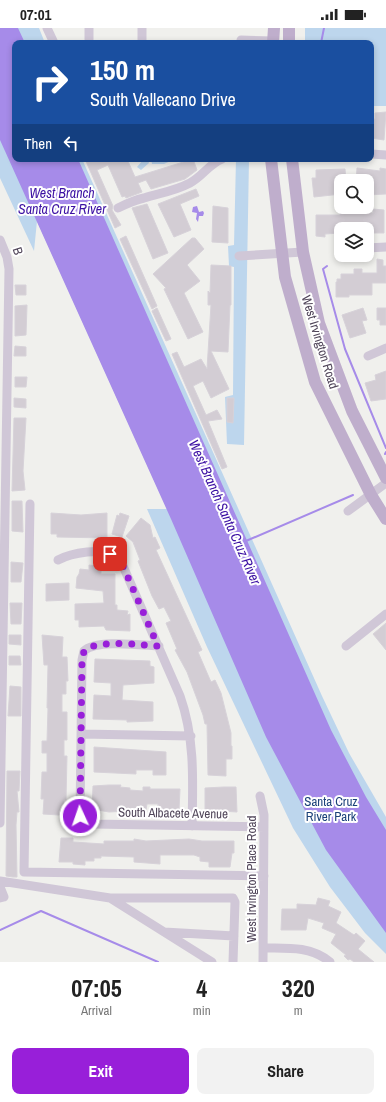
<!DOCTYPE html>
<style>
:root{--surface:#fff;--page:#f2f2f2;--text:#222;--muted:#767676;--accent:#981fd9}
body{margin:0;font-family:"Archivo Narrow",sans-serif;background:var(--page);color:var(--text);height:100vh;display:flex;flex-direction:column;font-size:15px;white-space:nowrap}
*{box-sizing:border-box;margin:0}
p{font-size:13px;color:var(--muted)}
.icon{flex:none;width:22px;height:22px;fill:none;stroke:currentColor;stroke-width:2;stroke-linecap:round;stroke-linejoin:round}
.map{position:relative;height:934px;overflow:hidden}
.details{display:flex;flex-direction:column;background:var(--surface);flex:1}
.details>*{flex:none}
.banner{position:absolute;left:12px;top:12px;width:362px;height:122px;border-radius:8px;box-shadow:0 2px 6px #0003;background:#1a4fa0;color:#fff;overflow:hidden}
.fabs{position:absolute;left:334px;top:146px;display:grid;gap:8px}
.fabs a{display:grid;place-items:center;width:40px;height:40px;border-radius:8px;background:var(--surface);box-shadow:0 2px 6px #0003;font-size:20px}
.pin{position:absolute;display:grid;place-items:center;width:34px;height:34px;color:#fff;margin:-17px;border-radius:8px;box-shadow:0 2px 6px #0006}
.me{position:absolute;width:44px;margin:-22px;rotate:357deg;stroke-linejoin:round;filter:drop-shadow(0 0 3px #0008)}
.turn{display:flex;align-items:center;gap:14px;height:84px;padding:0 12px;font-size:18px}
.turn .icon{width:52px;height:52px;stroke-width:2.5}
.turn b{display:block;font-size:28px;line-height:34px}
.then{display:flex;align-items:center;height:38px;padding:0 12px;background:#0003;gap:8px;font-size:15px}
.eta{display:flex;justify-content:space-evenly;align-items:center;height:68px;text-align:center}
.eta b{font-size:24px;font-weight:700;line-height:28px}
.primary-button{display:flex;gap:8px;margin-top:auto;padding:8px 12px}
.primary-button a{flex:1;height:46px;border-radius:8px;background:var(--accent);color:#fff;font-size:16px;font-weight:700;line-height:46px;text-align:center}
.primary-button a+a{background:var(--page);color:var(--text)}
.status{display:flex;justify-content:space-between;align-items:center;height:28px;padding:0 20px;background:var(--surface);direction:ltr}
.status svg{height:11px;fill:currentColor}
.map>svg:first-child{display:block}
.green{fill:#bdd6ed}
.water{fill:#a68be9}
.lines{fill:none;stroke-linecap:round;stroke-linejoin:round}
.stream{stroke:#a68be9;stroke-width:2}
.building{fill:#d3cdd4;stroke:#d7d2d9}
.minor{stroke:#d0c7d7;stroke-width:9}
.major{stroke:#bfaecc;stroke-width:12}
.route{stroke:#981fd9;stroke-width:7;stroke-dasharray:0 12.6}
.labels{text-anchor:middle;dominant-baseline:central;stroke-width:4;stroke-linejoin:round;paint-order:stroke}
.street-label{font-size:13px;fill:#51465a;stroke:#fff}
.park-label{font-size:13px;fill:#1a4179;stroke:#fff}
.water-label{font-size:14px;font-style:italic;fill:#3c11a3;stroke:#fff}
</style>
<div class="status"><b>07:01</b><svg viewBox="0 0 49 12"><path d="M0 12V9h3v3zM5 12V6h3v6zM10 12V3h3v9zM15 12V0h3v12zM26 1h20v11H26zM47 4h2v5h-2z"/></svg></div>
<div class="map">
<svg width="386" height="934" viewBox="0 0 386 934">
<rect width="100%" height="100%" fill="#f0f0ed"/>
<!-- green -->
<path class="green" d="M0 0H39L45 15H15V131H82L322 668 349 725 386 789V926L365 905 330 859 293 800 207 619 147 481H167L37 193 34 223 0 150Z
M305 0H386V78H371V15H305Z
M151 131 164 133 175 131 164 136H152Z
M236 131H249L244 417 227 416 225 369 233 367 234 239 229 238 228 218 234 217Z
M143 132H148L149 135 141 142 137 139Z"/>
<!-- water -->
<path class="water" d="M0 0H18L25 15H15V131H78L331 702 366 769 386 802V905L326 822 266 709 171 491 0 112Z
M197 178 199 184 203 183 204 185 203 188H199L198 194 196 191 197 185 192 184 193 179Z"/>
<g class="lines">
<!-- stream -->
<path class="stream" d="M321 15 324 0
M327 238 323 241 345 321 386 420
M385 426 386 424
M246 513 353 467
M0 902 41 883 158 934"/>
</g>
<!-- building -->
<path class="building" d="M386 84 384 112 371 110V91H375V85Z
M85 131H127L135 149 193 131 197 142 185 151 151 161 146 152 138 155 142 164 126 170 125 168 122 169 108 137 97 142 113 178 112 182 121 197 115 200Z
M357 140 380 143V140L386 141V166L367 167V153H356Z
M345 141 346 153H341V166L314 169 312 150H316V142Z
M196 161 199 168 180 176 191 202 174 209 158 176Z
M147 176 168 225 153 231 132 180Z
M213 178 228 180V215L212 214Z
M340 179H358V184L373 185V181L384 182V205H367V201H341V205L325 206V209L316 208V187H340Z
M126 208 157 278 152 281 120 211Z
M192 210H195L204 221 187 237 200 253 184 265 203 304 188 311 164 261 166 260 153 246Z
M377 231 383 232V238H386V255H372V267H349V269H336V254H337V251H341V246H354V241H362V245H377Z
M211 237 231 238V277H230L228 324 211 323 229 361 211 370 203 353 193 358 206 387 217 382 222 391 208 393 227 439 222 441 172 326 177 324 184 339 201 331 207 341 211 277H208V263L210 265Z
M15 257H26V267H16Z
M27 277 26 307 15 308V278Z
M157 280 171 311 166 313 152 283Z
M363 280 367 292 362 293 366 305 350 310 342 287Z
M377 280H386V297H380V292H377Z
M15 318 26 319V328H14Z
M386 343V371L371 373 365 355 376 352 375 347Z
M15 349H27L26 359H15Z
M14 370 26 371V380L14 379Z
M227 370H234L233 395 227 394Z
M14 390H26L23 443 25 462 12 463Z
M12 473H22L23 504 12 503Z
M51 485 81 487 107 485V510L57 509V506H51Z
M120 485 129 488 122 509 112 506 117 487 119 488Z
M141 490 150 497 153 510 155 509 160 520 156 522 202 622 198 624 211 654 215 652 221 665 231 705V718H232V731H226V748L208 747 207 696H205L203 687 187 644 175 622 177 621 166 595 171 593 164 579 159 581 152 568 138 533 140 532 133 514 126 508Z
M11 534 23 535 21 554H11Z
M89 537 97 538V541H101V546H115V577H117V582L128 583 127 587 130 586V603L106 602 104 598 79 599V592H75V576L104 575 103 563 76 560 77 549 79 546 80 541 89 542Z
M69 555V572L46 573V556Z
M10 575H22L21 596H11Z
M386 595V622L373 606Z
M9 607H21V617L9 616Z
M42 607 63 609 62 629H67L68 653H66V666H62V684H67V712H64V728H67L66 772H64V783H59V787L43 786 44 771H41L42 744H47V725H42V713H47L48 680H47L48 637H44Z
M9 628H20L21 637H9Z
M95 631 150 633V638L154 639V655L123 657 122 672 153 674V693L127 694V692L93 691 94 667 111 668V655L94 654Z
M10 658 21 659V688H8Z
M94 719 166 724V747H153V742H136V746L94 744Z
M7 743H20L19 763H17L19 784H17L16 797 17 849H13L6 848Z
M109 757H121L120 759 130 760V762L143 763V759H150V761H180L179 782 158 784V776H147L146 782 109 784 92 781 93 758Z
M224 759H236L237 784 205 782V760Z
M61 810H73V814L104 816V813H134V811L146 813 189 811 202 813H234V825H232L230 839H209V834L200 833V829L194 827H160V836L134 834V829L101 828V830H94V833H85V837L73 836V834H59Z
M318 870 330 873 328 878 341 884 336 895 354 907 356 905 365 913 358 921 374 934H354L350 931 348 932 344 928 346 927 331 915 336 906 322 900 324 895 308 890 306 902H281L282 881H297V876L316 877Z"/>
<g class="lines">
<!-- minor -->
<path class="minor" d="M47 0 54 15
M241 12 273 13
M89 15V0
M142 15V0
M371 126 386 127
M118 180C126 176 135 172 144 170 160 165 175 163 190 155 203 148 209 136 222 131
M0 212 7 229 9 241 0 795
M367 220 386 219
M341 227H342
M239 228 303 224
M368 328 386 320
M30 476 24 844 264 848
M348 483 386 455
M58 532C71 525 103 519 116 528 119 530 121 535 123 538L180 668C195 710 193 753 192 798
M159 618C141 617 96 611 84 623L82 632 80 788 87 795 93 796 264 799
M346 618 386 586
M81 706 191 708
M260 768 264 787 263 934
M0 853 110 870H233L235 874 233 934
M0 859 4 869 0 870
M110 870 212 934
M164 904 234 908
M264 920C287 920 311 918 330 934"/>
<!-- major -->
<path class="major" d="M289 0V15
M273 15 274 0
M271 131 285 249 315 354 371 467 386 491
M292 131 303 224 319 295 352 383 386 450"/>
</g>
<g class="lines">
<!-- route -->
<path class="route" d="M80 788 82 632 84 623C96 611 141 617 158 618L123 538 116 528 110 526"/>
</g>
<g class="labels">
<!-- street labels -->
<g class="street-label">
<text transform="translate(18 223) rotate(72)">B</text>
<text transform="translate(320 314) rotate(73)">West Irvington Road</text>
<text transform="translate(173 785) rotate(1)">South Albacete Avenue</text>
<text transform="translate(251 851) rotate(-90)">West Irvington Place Road</text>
</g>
<!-- park labels -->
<g class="park-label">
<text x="331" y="773">Santa Cruz<tspan x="331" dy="15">River Park</tspan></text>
</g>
<!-- water labels -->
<g class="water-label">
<text x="62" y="165">West Branch<tspan x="62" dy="16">Santa Cruz River</tspan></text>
<text transform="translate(225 484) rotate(66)">West Branch Santa Cruz River</text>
</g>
</g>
</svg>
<div class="fabs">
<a><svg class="icon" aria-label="search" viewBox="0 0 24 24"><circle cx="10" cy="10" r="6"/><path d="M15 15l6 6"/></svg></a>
<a><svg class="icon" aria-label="layers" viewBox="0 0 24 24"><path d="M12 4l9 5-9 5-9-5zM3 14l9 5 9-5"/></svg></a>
</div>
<div class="pin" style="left:110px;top:526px;background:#d93025"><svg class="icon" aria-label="arrive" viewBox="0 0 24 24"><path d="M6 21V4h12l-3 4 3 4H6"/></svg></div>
<svg class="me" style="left:80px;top:788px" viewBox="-20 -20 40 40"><circle r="17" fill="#981fd9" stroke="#fff" stroke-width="3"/><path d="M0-11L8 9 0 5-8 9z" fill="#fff"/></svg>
<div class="banner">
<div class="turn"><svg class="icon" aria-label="right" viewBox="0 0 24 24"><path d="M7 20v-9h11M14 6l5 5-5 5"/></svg><div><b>150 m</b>South Vallecano Drive</div></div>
<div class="then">Then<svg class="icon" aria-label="left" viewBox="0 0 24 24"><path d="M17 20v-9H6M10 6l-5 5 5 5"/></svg></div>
</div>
</div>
<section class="details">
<div class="eta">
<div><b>07:05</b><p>Arrival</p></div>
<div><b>4</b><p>min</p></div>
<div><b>320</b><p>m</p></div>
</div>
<div class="primary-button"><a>Exit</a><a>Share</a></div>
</section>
